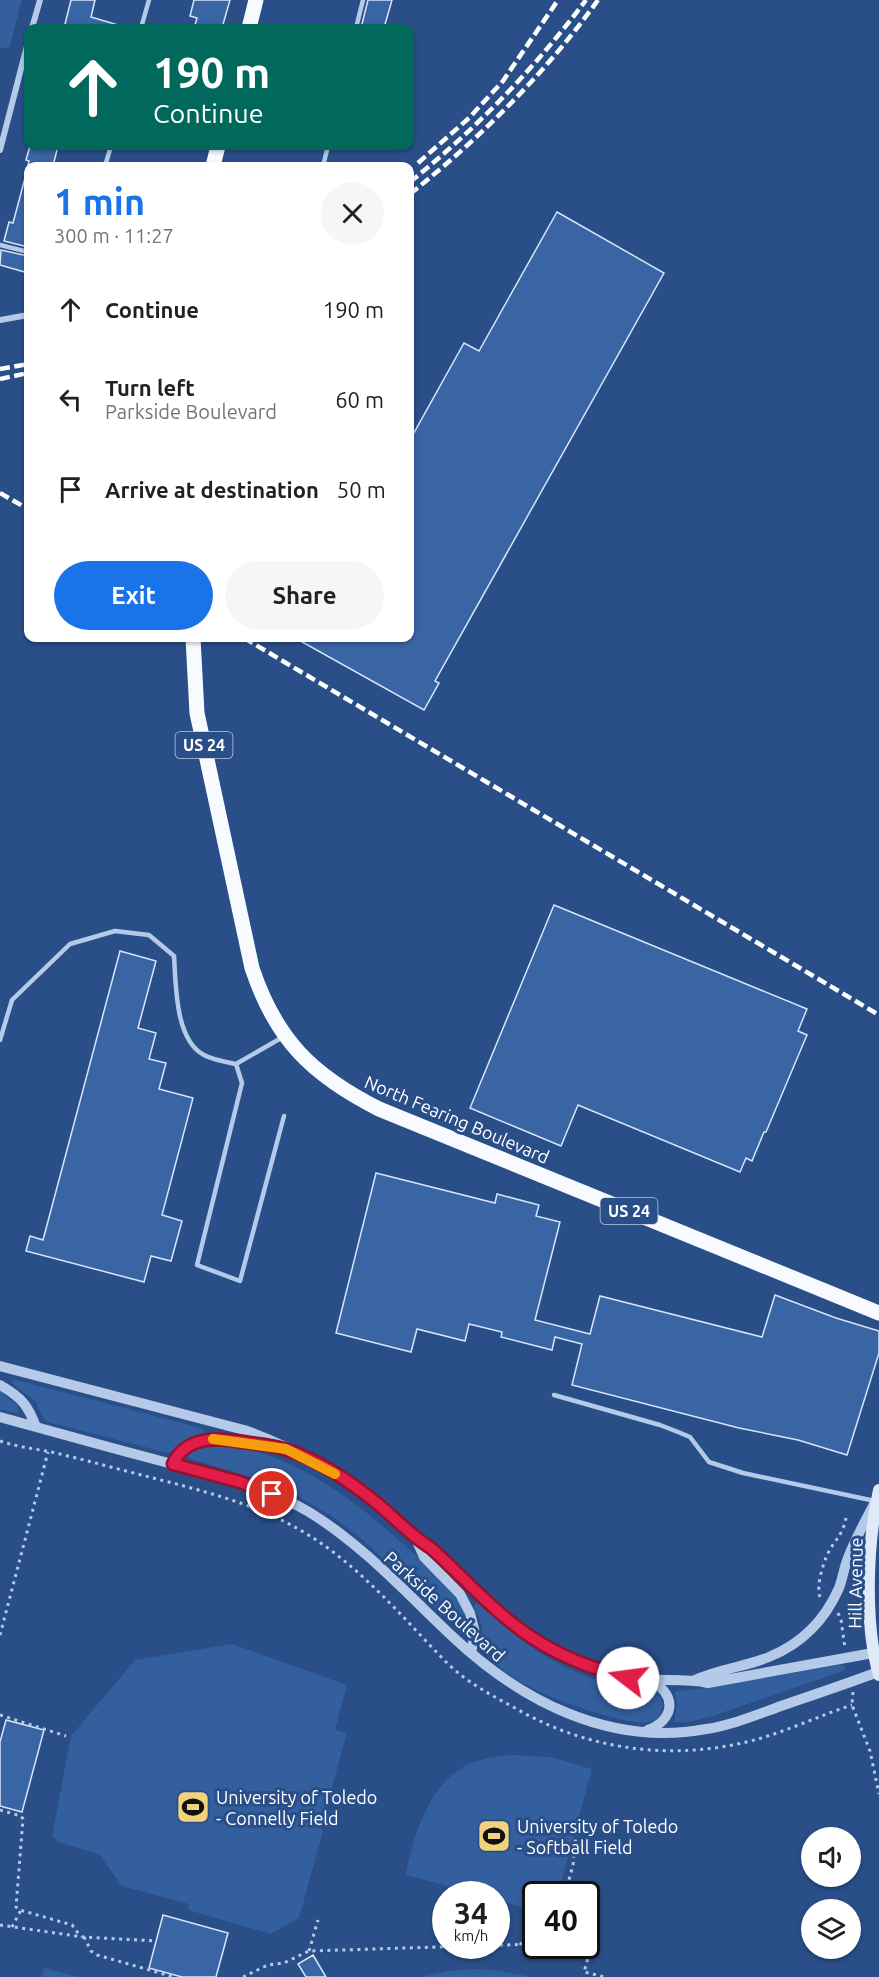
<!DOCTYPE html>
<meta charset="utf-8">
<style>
:root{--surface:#fff;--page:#f6f6f6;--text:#202124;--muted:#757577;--accent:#1a73e8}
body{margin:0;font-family:Ubuntu,sans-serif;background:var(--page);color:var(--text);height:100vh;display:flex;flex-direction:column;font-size:22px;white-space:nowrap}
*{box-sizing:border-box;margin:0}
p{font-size:20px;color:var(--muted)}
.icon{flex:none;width:33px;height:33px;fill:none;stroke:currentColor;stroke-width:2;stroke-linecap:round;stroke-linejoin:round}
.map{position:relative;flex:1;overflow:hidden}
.panel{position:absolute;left:24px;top:162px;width:390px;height:480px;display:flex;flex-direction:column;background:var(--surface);border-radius:12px;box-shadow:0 2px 4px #0004}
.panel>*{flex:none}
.top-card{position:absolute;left:24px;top:24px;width:390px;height:126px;border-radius:12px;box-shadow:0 2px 4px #0004;background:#00695c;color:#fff;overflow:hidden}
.controls{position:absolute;left:801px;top:1827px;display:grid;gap:12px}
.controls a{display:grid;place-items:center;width:60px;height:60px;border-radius:50%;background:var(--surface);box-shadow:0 2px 4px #0004;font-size:30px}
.speed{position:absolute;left:432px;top:1881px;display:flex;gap:12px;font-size:30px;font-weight:700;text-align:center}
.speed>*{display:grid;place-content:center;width:78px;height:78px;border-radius:50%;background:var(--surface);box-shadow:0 2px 4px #0004;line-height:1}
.speed small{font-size:15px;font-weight:400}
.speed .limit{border:3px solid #111;border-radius:9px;background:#fff;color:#111}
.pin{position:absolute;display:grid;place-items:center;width:51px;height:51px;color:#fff;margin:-26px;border:3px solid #fff;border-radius:50%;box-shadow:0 2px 6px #0007}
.me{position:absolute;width:66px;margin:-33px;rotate:285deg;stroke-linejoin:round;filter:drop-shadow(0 0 4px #0008)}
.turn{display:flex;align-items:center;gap:21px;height:126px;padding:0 30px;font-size:27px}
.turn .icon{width:78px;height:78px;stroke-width:2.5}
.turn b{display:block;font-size:42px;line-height:51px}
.round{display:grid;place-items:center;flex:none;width:63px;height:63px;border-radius:32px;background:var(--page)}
.headline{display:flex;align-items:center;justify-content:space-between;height:102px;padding:0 30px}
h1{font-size:36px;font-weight:700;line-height:45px;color:var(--accent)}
.action{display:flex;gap:12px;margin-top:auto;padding:12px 30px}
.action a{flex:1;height:69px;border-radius:36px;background:var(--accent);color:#fff;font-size:24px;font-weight:700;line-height:69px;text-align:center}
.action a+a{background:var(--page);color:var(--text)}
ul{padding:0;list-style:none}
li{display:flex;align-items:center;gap:18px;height:90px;padding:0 30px}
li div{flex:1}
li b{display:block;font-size:22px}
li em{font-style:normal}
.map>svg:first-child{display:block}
.green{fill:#335f9f}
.building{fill:#3965a4;stroke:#d9e5f7;stroke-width:1.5}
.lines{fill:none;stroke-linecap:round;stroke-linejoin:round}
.path{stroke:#b5cae8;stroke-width:3;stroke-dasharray:3 4.5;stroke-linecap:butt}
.service{stroke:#b5cae8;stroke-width:4.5}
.minor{stroke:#b5cae8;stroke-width:6}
.tertiary{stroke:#b5cae8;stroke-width:10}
.secondary{stroke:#dfe9f8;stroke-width:12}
.primary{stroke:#f7fafe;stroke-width:15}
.rail{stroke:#fff;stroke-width:4.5;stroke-dasharray:10 4.5;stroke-linecap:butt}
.route-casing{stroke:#92132f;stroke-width:15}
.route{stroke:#e11d48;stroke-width:10}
.slow{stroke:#f59e0b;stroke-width:10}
.labels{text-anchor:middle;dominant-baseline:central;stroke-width:6;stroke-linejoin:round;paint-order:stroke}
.shield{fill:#294e88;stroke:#bfcadb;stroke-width:1.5}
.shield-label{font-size:16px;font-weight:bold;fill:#fff}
.street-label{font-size:18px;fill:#fff;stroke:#294e88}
.poi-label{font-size:18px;fill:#fff;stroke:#294e88;text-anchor:start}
</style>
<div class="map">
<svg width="879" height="1977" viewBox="0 0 879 1977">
<rect width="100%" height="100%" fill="#294e88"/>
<!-- green -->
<path class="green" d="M0 0H22L9 49 0 47Z
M12 1379 201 1428 205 1432 168 1453 48 1422 42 1416 36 1402 13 1384Z
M0 1391 17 1405 19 1412 16 1413 0 1409Z
M208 1444C291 1445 365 1508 423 1562 441 1579 473 1605 466 1633L465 1634 460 1631 364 1541 332 1516 289 1491 263 1481 188 1458 190 1453Z
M476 1603 481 1605C516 1638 554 1668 601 1681 619 1686 638 1686 656 1691L663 1703 660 1716C649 1728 630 1721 616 1718 572 1707 514 1687 484 1652L482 1626 474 1606Z
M232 1644 347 1685 335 1730 347 1733 321 1827 323 1831 299 1918 271 1934 188 1910 189 1904 122 1886 99 1854 58 1842 52 1836 71 1736 135 1660Z
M839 1665H843L846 1668 843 1671 710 1717 689 1722H674L677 1705 675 1693 677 1691 707 1688Z
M515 1755 550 1757 592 1769 558 1894H536L535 1911 497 1900 496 1894H478L406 1875C413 1837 428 1786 465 1766 480 1758 499 1756 515 1755Z
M44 1968 79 1977H42Z
M472 1969 494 1970 532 1977H421L449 1971Z"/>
<!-- building -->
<path class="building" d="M71 0H95L91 17 118 25 117 28H64Z
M194 0H230L222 28H194L197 18 190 16Z
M368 0H392L384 28H361Z
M30 146H58L53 166H28L29 161 26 160Z
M25 178 28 179V247L4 241 9 222 13 223Z
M557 212 664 273 435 681 439 683 424 710 295 638H410V440L464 343 479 351Z
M1 250 28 256V273L0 265Z
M554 905 807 1009 798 1031 807 1035 766 1132H764L752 1161 746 1158 740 1172 578 1105 561 1146 470 1108Z
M120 951 156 961 138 1028 156 1033 149 1059 166 1063 159 1089 193 1098 162 1215 182 1221 171 1261 151 1256 144 1282 26 1251 30 1236 43 1240Z
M376 1173 495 1203 497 1194 539 1205 536 1216 560 1222 535 1320 590 1334 600 1296 762 1337 775 1295 836 1318 879 1331V1353L847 1455 798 1440 739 1428 572 1385 582 1344 555 1337 552 1350 501 1337 502 1332 469 1324 465 1341 417 1329 411 1352 336 1333Z
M6 1720 44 1730 22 1812 0 1806V1742Z
M163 1915 228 1933 216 1977H182L149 1968Z
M313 1955 326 1977H306L298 1964Z"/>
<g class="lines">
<!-- path -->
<path class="path" d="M0 1441C20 1448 40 1449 60 1454 93 1462 125 1471 157 1479 207 1492 255 1504 300 1530 358 1563 402 1617 448 1664 468 1683 491 1695 515 1708 589 1751 676 1762 758 1739 790 1730 821 1715 852 1705
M820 1597C816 1586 823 1564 828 1553 835 1539 842 1537 846 1518
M838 1613 841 1620 845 1648
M0 1635 48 1452
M853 1692 852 1705 870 1751 879 1794
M0 1715 66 1736
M0 1810 21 1816 23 1819 16 1907 20 1910 72 1925 81 1937
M565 1894 573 1865 576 1834
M0 1925 83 1937 156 1941
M12 1927 21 1910
M84 1937 91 1951 97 1955 174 1977
M586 1941 592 1944 584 1972 605 1977
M520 1945 536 1919
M309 1951 318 1920
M243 1977 268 1965 284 1963 309 1951 536 1944"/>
<!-- service -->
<path class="service" d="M141 28 149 0
M356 28 363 0
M105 166 111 146
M323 166 328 146
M0 245 28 252
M0 1040 12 1000 70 944 115 931 149 935 174 956C176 985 175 1040 204 1055 213 1060 226 1062 236 1064L283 1037
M236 1064 242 1083 197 1265 240 1281 284 1116
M554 1395 660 1425 678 1432 690 1437 709 1462 743 1473 875 1501"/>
<!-- minor -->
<path class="minor" d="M32 28 40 0
M0 150 28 42
M0 320 28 315"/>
<!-- tertiary -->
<path class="tertiary" d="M0 1366 244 1430C288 1445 342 1475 377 1504 396 1519 411 1536 431 1548 492 1604 541 1660 626 1677 653 1683 681 1677 708 1683L873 1653
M0 1385C21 1397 28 1405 36 1427
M0 1417C54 1432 107 1447 161 1461 211 1475 263 1485 309 1512 363 1545 407 1594 453 1637 521 1701 610 1747 706 1729 732 1725 756 1715 781 1706 813 1695 846 1684 878 1672
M173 1464C190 1425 244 1442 277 1448
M416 1539 424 1557 460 1594 470 1613 475 1633 471 1653
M695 1680C718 1669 745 1667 769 1657 801 1644 825 1620 839 1588 843 1578 844 1567 848 1558 855 1539 865 1522 874 1504
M648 1730C673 1720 678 1697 653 1682"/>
<!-- secondary -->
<path class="secondary" d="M879 1490C867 1543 864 1623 879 1675"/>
<!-- primary -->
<path class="primary" d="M249 28 256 0
M213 166 218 146
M193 638 197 713 252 968C276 1040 312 1075 379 1109L879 1313"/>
<!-- rail -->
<path class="rail" d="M418 163 469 118 503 81 558 0
M410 182C476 129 535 68 586 0
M410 194C480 138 545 74 598 0
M0 369 28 364
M0 379 28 373
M0 493 28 509
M244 638 879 1015"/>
</g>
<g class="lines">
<!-- route casing -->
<g class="route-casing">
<path id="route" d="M272 1494 240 1482 173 1464C184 1439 212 1437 236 1441 253 1444 271 1444 287 1450 319 1460 352 1483 378 1504 396 1519 411 1536 431 1548 463 1577 495 1613 531 1637 561 1657 593 1669 628 1678"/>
</g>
<!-- route -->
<use href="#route" class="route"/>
<!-- slow -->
<path class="slow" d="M213 1439 286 1449 335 1474"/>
</g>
<!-- icons -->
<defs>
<g id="stadium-square" transform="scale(1.725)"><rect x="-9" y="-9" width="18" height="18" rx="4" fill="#f0d37c" stroke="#294e88"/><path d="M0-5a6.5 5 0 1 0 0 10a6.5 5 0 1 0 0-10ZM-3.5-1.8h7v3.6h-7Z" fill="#111"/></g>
</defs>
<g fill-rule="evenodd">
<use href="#stadium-square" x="193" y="1807"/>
<use href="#stadium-square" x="494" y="1836"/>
</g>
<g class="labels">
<!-- shield labels -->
<g class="shield">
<rect x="175.5" y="732" width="57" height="26" rx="4.5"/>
<rect x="600.5" y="1198" width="57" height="26" rx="4.5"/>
</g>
<g class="shield-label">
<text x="204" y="745">US 24</text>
<text x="629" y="1211">US 24</text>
</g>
<!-- street labels -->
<g class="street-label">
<text transform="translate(457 1119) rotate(23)">North Fearing Boulevard</text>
<text transform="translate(855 1583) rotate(-89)">Hill Avenue</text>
<text transform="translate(445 1606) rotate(42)">Parkside Boulevard</text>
</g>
<!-- poi labels -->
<g class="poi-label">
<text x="216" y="1797">University of Toledo<tspan x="216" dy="21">- Connelly Field</tspan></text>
<text x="517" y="1826">University of Toledo<tspan x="517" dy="21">- Softball Field</tspan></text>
</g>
</g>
</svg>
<div class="controls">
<a><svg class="icon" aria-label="sound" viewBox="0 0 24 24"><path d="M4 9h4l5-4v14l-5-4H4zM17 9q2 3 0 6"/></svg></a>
<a><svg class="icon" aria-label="layers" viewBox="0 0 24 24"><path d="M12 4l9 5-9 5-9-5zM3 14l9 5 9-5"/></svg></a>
</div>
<div class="speed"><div>34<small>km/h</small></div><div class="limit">40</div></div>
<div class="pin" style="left:272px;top:1494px;background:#d93025"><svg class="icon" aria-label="arrive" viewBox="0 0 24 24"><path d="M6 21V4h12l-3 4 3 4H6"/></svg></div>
<svg class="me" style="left:628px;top:1678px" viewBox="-20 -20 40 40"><circle r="19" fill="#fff"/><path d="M0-13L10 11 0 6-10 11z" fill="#e11d48"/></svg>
<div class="top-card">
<div class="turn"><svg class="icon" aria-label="ahead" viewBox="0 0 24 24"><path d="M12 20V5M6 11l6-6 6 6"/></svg><div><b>190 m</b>Continue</div></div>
</div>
<section class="panel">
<div class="headline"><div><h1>1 min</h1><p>300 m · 11:27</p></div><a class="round"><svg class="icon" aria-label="close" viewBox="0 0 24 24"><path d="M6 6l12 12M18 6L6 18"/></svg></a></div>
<ul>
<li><svg class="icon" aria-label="ahead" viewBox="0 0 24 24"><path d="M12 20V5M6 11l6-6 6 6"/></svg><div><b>Continue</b></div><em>190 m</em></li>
<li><svg class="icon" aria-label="left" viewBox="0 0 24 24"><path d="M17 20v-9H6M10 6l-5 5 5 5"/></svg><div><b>Turn left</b><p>Parkside Boulevard</p></div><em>60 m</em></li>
<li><svg class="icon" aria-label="arrive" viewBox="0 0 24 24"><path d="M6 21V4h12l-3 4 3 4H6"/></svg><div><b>Arrive at destination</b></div><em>50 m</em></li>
</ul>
<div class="action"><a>Exit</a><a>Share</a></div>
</section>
</div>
